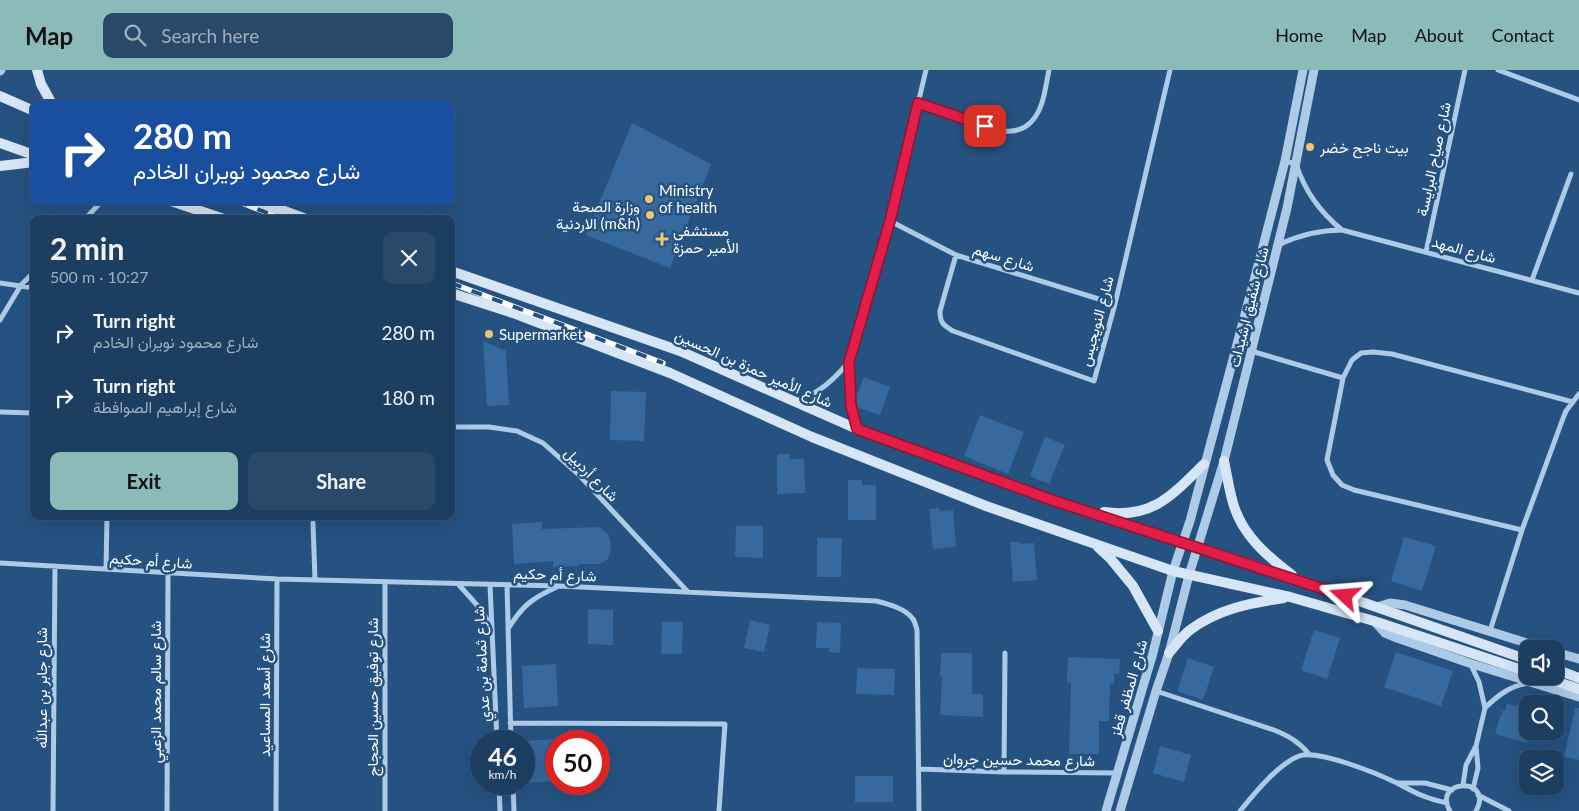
<!DOCTYPE html>
<meta charset="utf-8">
<style>
:root{--surface:#1c3e61;--page:#29496a;--text:#f1f3f6;--muted:#a0aebd;--line:#3a5776;--accent:#8bbbb9}
body{margin:0;font-family:Lato,Vazirmatn,sans-serif;background:var(--page);color:var(--text);height:100vh;display:flex;flex-direction:column;font-size:19px;white-space:nowrap}
*{box-sizing:border-box;margin:0}
p{font-size:16px;color:var(--muted)}
.icon{flex:none;width:28px;height:28px;fill:none;stroke:currentColor;stroke-width:2;stroke-linecap:round;stroke-linejoin:round}
.map{position:relative;flex:1;overflow:hidden}
.details{position:absolute;left:30px;top:145px;width:425px;height:305px;display:flex;flex-direction:column;background:var(--surface);border-radius:10px;box-shadow:0 5px 20px #0002,0 0 0 1px var(--line)}
.details>*{flex:none}
.banner{position:absolute;left:30px;top:30px;width:425px;height:105px;border-radius:10px;box-shadow:0 5px 20px #0002,0 0 0 1px var(--line);background:#1a4fa0;color:#fff;overflow:hidden}
.fabs{position:absolute;left:1519px;top:570px;display:grid;gap:10px}
.fabs a{display:grid;place-items:center;width:45px;height:45px;border-radius:10px;background:var(--surface);box-shadow:0 5px 20px #0002,0 0 0 1px var(--line);font-size:25px}
.speed{position:absolute;left:470px;top:660px;display:flex;gap:10px;font-size:25px;font-weight:700;text-align:center}
.speed>*{display:grid;place-content:center;width:65px;height:65px;border-radius:50%;background:var(--surface);box-shadow:0 5px 20px #0002,0 0 0 1px var(--line);line-height:1}
.speed small{font-size:12px;font-weight:400}
.speed .limit{border:8px solid #d22;background:#fff;color:#111}
.pin{position:absolute;display:grid;place-items:center;width:42px;height:42px;color:#fff;margin:-21px;border-radius:10px;box-shadow:0 2px 8px #0006}
.me{position:absolute;width:55px;margin:-28px;rotate:289deg;stroke-linejoin:round;filter:drop-shadow(0 0 4px #0008)}
.turn{display:flex;align-items:center;gap:18px;height:105px;padding:0 20px;font-size:22px}
.turn .icon{width:65px;height:65px;stroke-width:2.5}
.turn b{display:block;font-size:35px;line-height:42px}
.round{display:grid;place-items:center;flex:none;width:52px;height:52px;border-radius:10px;background:var(--page)}
.overview{display:flex;align-items:center;justify-content:space-between;height:85px;padding:0 20px}
h1{font-size:30px;font-weight:700;line-height:38px}
.primary-button{display:flex;gap:10px;margin-top:auto;padding:10px 20px}
.primary-button a{flex:1;height:58px;border-radius:10px;background:var(--accent);color:#111;font-size:20px;font-weight:700;line-height:58px;text-align:center}
.primary-button a+a{background:var(--page);color:var(--text)}
ul{padding:0;list-style:none}
li{display:flex;align-items:center;gap:15px;height:65px;padding:0 20px}
li div{flex:1}
li b{display:block;font-size:19px}
li em{font-style:normal}
header{display:flex;align-items:center;gap:30px;box-sizing:border-box;height:70px;padding:0 25px;background:var(--accent);color:#111}
header strong{font-size:24px}
nav{display:flex;gap:28px;margin-inline-start:auto;font-size:18px}
.search{width:350px;height:45px;background:var(--page);display:flex;align-items:center;gap:12px;box-sizing:border-box;padding:0 18px;border-radius:10px;color:var(--muted);font-size:19px}
.map>svg:first-child{display:block}
.building{fill:#36699d}
.lines{fill:none;stroke-linecap:round;stroke-linejoin:round}
.minor{stroke:#adcae6;stroke-width:5}
.tertiary{stroke:#adcae6;stroke-width:9}
.secondary{stroke:#d6e6f6;stroke-width:10}
.rail-casing{stroke:#fff;stroke-width:5.5}
.rail{stroke:#255281;stroke-width:4;stroke-dasharray:11;stroke-linecap:butt}
.route-casing{stroke:#92132f;stroke-width:12}
.route{stroke:#e11d48;stroke-width:9}
.poi-dot{fill:#f0c572;stroke:#255281;stroke-width:2}
.labels{text-anchor:middle;dominant-baseline:central;stroke-width:5;stroke-linejoin:round;paint-order:stroke}
.poi-label{font-size:15px;fill:#fff;stroke:#255281;text-anchor:start}
.street-label{font-size:15px;fill:#fff;stroke:#255281}
</style>
<header>
<strong>Map</strong>
<div class="search"><svg class="icon" aria-label="search" viewBox="0 0 24 24"><circle cx="10" cy="10" r="6"/><path d="M15 15l6 6"/></svg>Search here</div>
<nav><a>Home</a><a>Map</a><a>About</a><a>Contact</a></nav>
</header>
<div class="map">
<svg width="1579" height="741" viewBox="0 0 1579 741">
<rect width="100%" height="100%" fill="#255281"/>
<!-- building -->
<path class="building" d="M632 53 711 94 670 198 586 165Z
M483 271 506 281 509 335 487 336Z
M864 307 890 317 880 345 859 338 855 329Z
M611 321 646 322 644 371 610 370Z
M980 345 1024 362 1008 404 964 386Z
M1045 367 1065 375 1049 414 1030 406Z
M777 384H790V389H804L805 423 777 424Z
M848 410H862V415H876V450H848Z
M939 438V441L953 440 956 477 933 479 929 439Z
M542 452V459L599 457 609 465 611 477 608 489 600 494H578L579 496 553 497V491L514 494 512 454Z
M736 456H763V488L735 487Z
M1404 467 1436 476 1422 521 1391 511Z
M817 468H842L841 507H817Z
M1010 472H1020V474L1034 473 1037 510 1013 512Z
M588 539 613 540V575L588 574Z
M750 550 770 555 764 582 744 578Z
M662 552H683L682 584H661Z
M817 552 841 553 840 583 829 582V578H816Z
M1314 560 1340 568 1327 609 1301 600Z
M1396 582 1453 601 1441 636 1384 617Z
M941 583H972V624H983V647L940 645 942 607H940Z
M1068 587 1120 589 1119 604H1114V614H1110L1109 651H1099V684H1069L1071 613H1067Z
M1188 588 1214 597 1203 630 1177 621Z
M556 594 558 636 524 638 522 596Z
M857 598 895 599 894 625 856 624Z
M1507 634 1528 639V661H1530L1527 673 1495 664 1500 647H1501L1503 640 1505 641Z
M1575 638H1579V690L1564 687Z
M556 669V711L524 713V671Z
M1160 676 1191 685 1184 712 1153 703Z
M855 706H893V732H855Z"/>
<g class="lines">
<!-- minor -->
<path class="minor" d="M1498 0 1579 30
M918 33C935 39 952 45 968 50 980 54 993 60 1005 61 1014 62 1024 59 1030 53 1044 40 1045 18 1049 0
M1285 91 1296 94C1305 121 1319 141 1342 160
M85 149 102 131
M890 151 956 185 1115 234
M1278 175C1299 165 1319 160 1342 160L1579 223
M1426 182 1465 0
M956 185 940 241C940 253 943 255 953 261L1094 311 1115 234 1170 0
M1532 210 1571 104
M0 213 34 218
M0 250 21 215 34 202
M1251 281 1343 308
M797 331C821 322 832 311 849 292
M0 342 34 343
M451 357H489L517 361 543 373 579 405 688 522
M857 359 851 336 849 292 890 151 926 0
M313 453 315 510
M1522 460 1354 420 1342 415 1333 405 1327 390 1343 308 1352 290 1361 283 1373 282 1392 284 1573 332
M0 493 277 509 559 516 876 531C888 534 905 538 913 549 915 552 916 557 917 560L919 741
M106 499 107 447
M385 512V741
M459 515 477 535 491 555
M490 515 497 671
M507 515 511 671
M508 559C522 536 532 528 557 517
M1490 561 1522 460 1562 351 1566 341 1579 324
M1156 621 1274 660C1289 666 1299 672 1309 684
M1485 638C1498 625 1510 616 1529 613
M510 653 725 654 719 741
M920 699 1004 702 1117 703
M1004 702 1005 583
M1398 713H1425L1452 720
M499 714 500 741
M513 714 514 741
M1463 715 1466 695 1476 676 1485 638 1479 612 1471 595
M1473 719 1478 698 1476 676
M1478 725 1509 741
M53 741 55 496
M167 741 168 503
M276 741 277 509
M1240 741C1254 724 1278 694 1299 686 1318 679 1378 704 1397 713 1405 717 1413 722 1421 725 1430 729 1438 731 1447 733
M1450 741C1431 709 1495 706 1476 741"/>
<!-- tertiary -->
<path class="tertiary" d="M0 1 1 0
M1377 537 1390 533 1405 535 1546 579
M1374 551 1385 563 1397 568 1469 593 1579 627
M1555 582 1579 589
M1106 741 1153 583 1173 501 1190 451 1260 188 1285 91 1303 0
M1120 741 1156 621 1169 583 1189 505 1224 391 1287 138 1314 0"/>
<!-- secondary -->
<path class="secondary" d="M37 0 41 14 52 34
M0 26 34 41
M0 73 34 85
M0 96 34 92
M171 131 224 149
M257 131 306 149
M451 201 680 281 857 359 1052 430 1296 509 1528 590
M451 223 516 244 670 303 812 367 986 436 1173 501 1290 527 1374 551 1528 602
M1224 391C1227 405 1229 419 1233 433 1242 465 1267 486 1292 505
M1104 442C1153 449 1172 425 1204 394
M1098 477 1110 488 1133 516 1158 561
M1169 583C1176 575 1182 566 1190 560 1218 539 1250 533 1284 528
M1555 599 1579 608
M1540 606 1579 619"/>
<!-- rail casing -->
<g class="rail-casing">
<path id="rail" d="M237 131 283 149
M451 213 663 293"/>
</g>
<!-- rail -->
<use href="#rail" class="rail"/>
</g>
<g class="lines">
<!-- route casing -->
<g class="route-casing">
<path id="route" d="M985 56 918 33 890 151 849 292 851 336 857 359 1052 430 1345 526"/>
</g>
<!-- route -->
<use href="#route" class="route"/>
</g>
<!-- markers -->
<g class="poi-dot">
<circle cx="1310" cy="77" r="5"/>
<circle cx="649" cy="129" r="5"/>
<circle cx="650" cy="145" r="5"/>
<path d="M659.5 161.5h5v5h5v5h-5v5h-5v-5h-5v-5h5z"/>
<circle cx="489" cy="264" r="5"/>
</g>
<g class="labels">
<!-- poi labels -->
<g class="poi-label">
<text x="1320" y="77">بيت ناجح خضر</text>
<text x="659" y="120">Ministry<tspan x="659" dy="17">of health</tspan></text>
<text x="640" y="136" text-anchor="end">وزارة الصحة<tspan x="640" dy="17">الاردنية (m&amp;h)</tspan></text>
<text x="673" y="160">مستشفى<tspan x="673" dy="17">الأمير حمزة</tspan></text>
<text x="499" y="264">Supermarket</text>
</g>
<!-- street labels -->
<g class="street-label">
<text transform="translate(1433 89) rotate(-78)">شارع صياح البرايسة</text>
<text transform="translate(1464 179) rotate(15)">شارع المهد</text>
<text transform="translate(1004 187) rotate(17)">شارع سهم</text>
<text transform="translate(1248 237) rotate(-76)">شارع شفيق ارشيدات</text>
<text transform="translate(1096 251) rotate(-75)">شارع النويجيس</text>
<text transform="translate(754 298) rotate(24)">شارع الأمير حمزة بن الحسين</text>
<text transform="translate(592 404) rotate(45)">شارع أردبيل</text>
<text transform="translate(151 490) rotate(4)">شارع أم حكيم</text>
<text transform="translate(555 504) rotate(2)">شارع أم حكيم</text>
<text transform="translate(481 594) rotate(-93)">شارع ثمامة بن عدي</text>
<text transform="translate(41 618) rotate(-90)">شارع جابر بن عبدالله</text>
<text transform="translate(1128 618) rotate(-74)">شارع المظفر قطز</text>
<text transform="translate(155 622) rotate(-90)">شارع سالم محمد الزعبي</text>
<text transform="translate(264 625) rotate(-90)">شارع أسعد المساعيد</text>
<text transform="translate(372 627) rotate(-90)">شارع توفيق حسين الحجاج</text>
<text transform="translate(1019 689) rotate(1)">شارع محمد حسين جروان</text>
</g>
</g>
</svg>
<div class="fabs">
<a><svg class="icon" aria-label="sound" viewBox="0 0 24 24"><path d="M4 9h4l5-4v14l-5-4H4zM17 9q2 3 0 6"/></svg></a>
<a><svg class="icon" aria-label="search" viewBox="0 0 24 24"><circle cx="10" cy="10" r="6"/><path d="M15 15l6 6"/></svg></a>
<a><svg class="icon" aria-label="layers" viewBox="0 0 24 24"><path d="M12 4l9 5-9 5-9-5zM3 14l9 5 9-5"/></svg></a>
</div>
<div class="speed"><div>46<small>km/h</small></div><div class="limit">50</div></div>
<div class="pin" style="left:985px;top:56px;background:#d93025"><svg class="icon" aria-label="arrive" viewBox="0 0 24 24"><path d="M6 21V4h12l-3 4 3 4H6"/></svg></div>
<svg class="me" style="left:1345px;top:526px" viewBox="-20 -20 40 40"><path d="M0-17L14 15 0 8-14 15z" fill="#e11d48" stroke="#fff" stroke-width="4"/></svg>
<div class="banner">
<div class="turn"><svg class="icon" aria-label="right" viewBox="0 0 24 24"><path d="M7 20v-9h11M14 6l5 5-5 5"/></svg><div><b>280 m</b>شارع محمود نويران الخادم</div></div>
</div>
<section class="details">
<div class="overview"><div><h1>2 min</h1><p>500 m · 10:27</p></div><a class="round"><svg class="icon" aria-label="close" viewBox="0 0 24 24"><path d="M6 6l12 12M18 6L6 18"/></svg></a></div>
<ul>
<li><svg class="icon" aria-label="right" viewBox="0 0 24 24"><path d="M7 20v-9h11M14 6l5 5-5 5"/></svg><div><b>Turn right</b><p>شارع محمود نويران الخادم</p></div><em>280 m</em></li>
<li><svg class="icon" aria-label="right" viewBox="0 0 24 24"><path d="M7 20v-9h11M14 6l5 5-5 5"/></svg><div><b>Turn right</b><p>شارع إبراهيم الصوافطة</p></div><em>180 m</em></li>
</ul>
<div class="primary-button"><a>Exit</a><a>Share</a></div>
</section>
</div>
